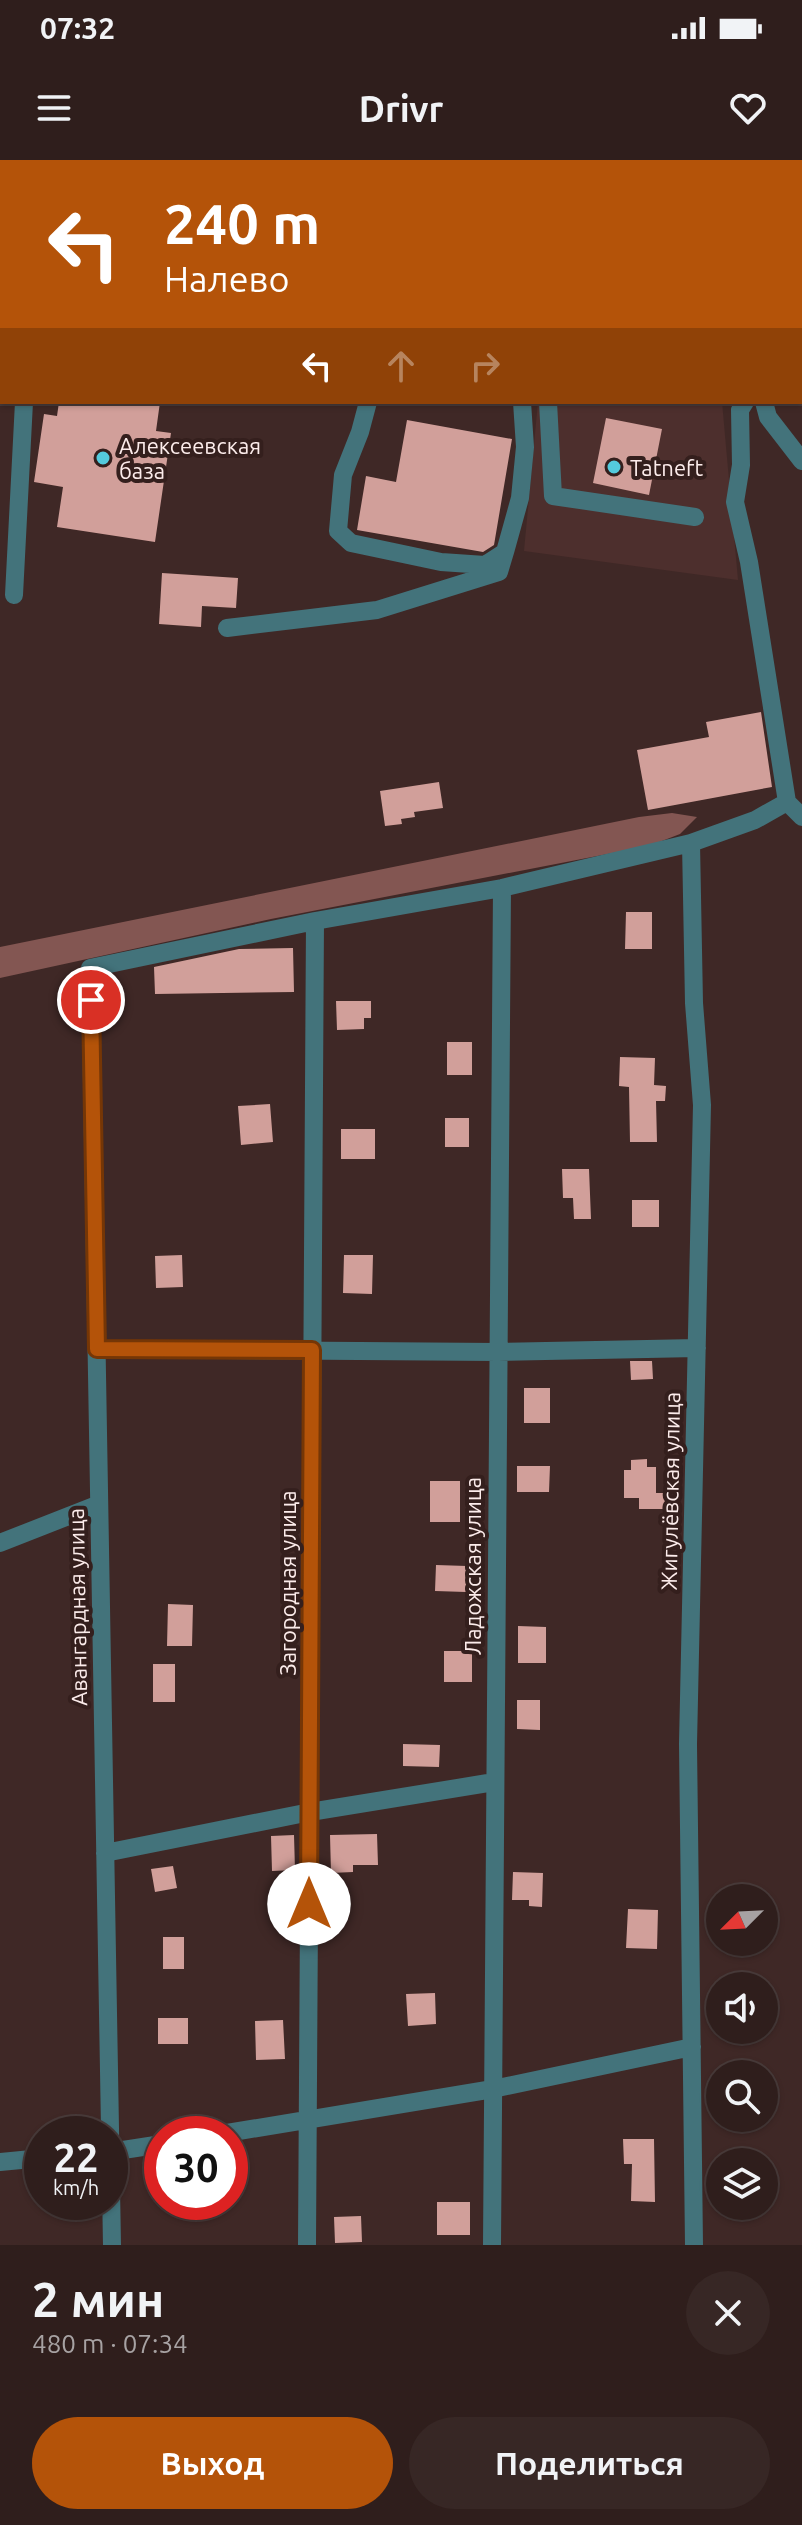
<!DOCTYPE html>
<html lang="ru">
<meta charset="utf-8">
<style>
:root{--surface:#2f1e1c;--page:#372725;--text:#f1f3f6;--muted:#a7a2a3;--line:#4a3c3b;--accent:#b45309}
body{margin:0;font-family:Ubuntu,sans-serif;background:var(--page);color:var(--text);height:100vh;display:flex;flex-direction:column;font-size:30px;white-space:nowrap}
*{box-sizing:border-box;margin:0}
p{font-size:26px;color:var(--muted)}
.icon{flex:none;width:44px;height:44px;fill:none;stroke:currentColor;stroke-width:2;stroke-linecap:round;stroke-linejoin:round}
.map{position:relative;height:2085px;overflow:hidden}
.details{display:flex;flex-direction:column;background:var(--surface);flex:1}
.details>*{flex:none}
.top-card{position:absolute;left:0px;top:0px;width:802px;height:244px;box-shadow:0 2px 6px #0004,0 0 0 2px var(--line);background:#b45309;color:#fff;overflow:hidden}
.needle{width:52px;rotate:246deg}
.controls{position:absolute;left:706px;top:1724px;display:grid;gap:16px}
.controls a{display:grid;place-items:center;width:72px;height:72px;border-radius:50%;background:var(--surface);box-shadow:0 2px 6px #0004,0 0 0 2px var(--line);font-size:40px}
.speed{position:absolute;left:24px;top:1956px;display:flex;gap:16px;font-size:40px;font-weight:700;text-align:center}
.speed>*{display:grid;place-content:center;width:104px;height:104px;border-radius:50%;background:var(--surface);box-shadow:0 2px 6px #0004,0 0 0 2px var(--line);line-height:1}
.speed small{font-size:20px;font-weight:400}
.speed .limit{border:12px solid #d22;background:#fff;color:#111}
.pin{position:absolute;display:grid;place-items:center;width:68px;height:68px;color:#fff;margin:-34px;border:4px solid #fff;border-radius:50%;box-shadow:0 2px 8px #0007}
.me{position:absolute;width:88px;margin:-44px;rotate:0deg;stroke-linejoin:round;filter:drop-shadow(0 0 6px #0008)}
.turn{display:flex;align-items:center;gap:28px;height:168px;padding:0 32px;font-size:36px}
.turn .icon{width:104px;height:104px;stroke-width:2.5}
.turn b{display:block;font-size:56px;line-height:68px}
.lanes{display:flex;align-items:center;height:76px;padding:0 32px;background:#0003;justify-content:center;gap:40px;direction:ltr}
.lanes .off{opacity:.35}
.round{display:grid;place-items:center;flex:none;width:84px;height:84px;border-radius:42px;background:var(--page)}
.headline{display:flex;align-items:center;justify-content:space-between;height:136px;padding:0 32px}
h1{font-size:48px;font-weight:600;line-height:60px}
.button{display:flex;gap:16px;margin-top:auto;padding:16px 32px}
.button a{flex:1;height:92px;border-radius:48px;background:var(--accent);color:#fff;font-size:32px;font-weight:600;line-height:92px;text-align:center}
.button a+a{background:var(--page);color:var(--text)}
.status{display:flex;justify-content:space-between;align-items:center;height:56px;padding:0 40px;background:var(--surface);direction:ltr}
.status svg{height:22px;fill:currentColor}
header{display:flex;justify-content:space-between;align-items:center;height:104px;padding:0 32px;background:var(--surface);font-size:36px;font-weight:600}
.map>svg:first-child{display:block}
.built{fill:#4d2f2d}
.forest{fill:#835652}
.building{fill:#d19f9a}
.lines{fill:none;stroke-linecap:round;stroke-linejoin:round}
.minor{stroke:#43737b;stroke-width:18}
.route-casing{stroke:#753606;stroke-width:20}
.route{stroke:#b45309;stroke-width:14}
.poi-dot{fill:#54cadd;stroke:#341f1d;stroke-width:3}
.labels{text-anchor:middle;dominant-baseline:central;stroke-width:8;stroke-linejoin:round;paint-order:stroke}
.poi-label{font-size:22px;fill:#fceceb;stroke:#341f1d;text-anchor:start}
.street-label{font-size:22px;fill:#fceceb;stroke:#341f1d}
</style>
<div class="status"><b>07:32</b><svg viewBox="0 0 49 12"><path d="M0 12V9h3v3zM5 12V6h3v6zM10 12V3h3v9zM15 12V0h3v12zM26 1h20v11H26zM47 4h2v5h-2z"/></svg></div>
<header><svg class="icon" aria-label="menu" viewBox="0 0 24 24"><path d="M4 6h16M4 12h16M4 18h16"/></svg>Drivr<svg class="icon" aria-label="heart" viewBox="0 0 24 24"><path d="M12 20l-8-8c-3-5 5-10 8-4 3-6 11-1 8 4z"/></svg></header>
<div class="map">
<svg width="802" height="2085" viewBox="0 0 802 2085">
<rect width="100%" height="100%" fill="#3f2826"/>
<!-- built -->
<path class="built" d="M538 242H722L738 420 524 391Z"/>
<!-- forest -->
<path class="forest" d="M672 653 697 657 680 674 649 686 271 759 0 818V787L639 657Z"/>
<!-- building -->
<path class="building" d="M59 242H160L156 271 171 273 155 382 57 367 63 327 34 322 44 254 57 256Z
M606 258 662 269 649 335 593 323Z
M407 260 512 279 494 385 483 392 357 370 366 316 396 322Z
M162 413 238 418 236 448 202 446 201 467 159 464Z
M761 552 772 627 648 650 637 590 709 577 706 562Z
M439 622 443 648 414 652 415 657 401 659 402 664 385 666 380 631Z
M626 752H652V789H625Z
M293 788 294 832 155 834 154 807 239 789Z
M336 841H371V858H364V869L337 870Z
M447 882H472V915H447Z
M620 897 655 898 654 925 666 926 665 941H656L657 982H630L629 927 619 926Z
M270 944 273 982 241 985 238 946Z
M445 958H469V987H445Z
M341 969H375V999H341Z
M562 1009H589L591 1059H574L573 1038H563Z
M632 1040H659V1067H632Z
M182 1095 183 1127 156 1128 155 1096Z
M344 1095H373L372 1134 343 1133Z
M630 1201H652L653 1219 631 1220Z
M524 1228H550V1263H524Z
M647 1299V1307H656V1333H666V1349H639V1338H624V1310H631V1300Z
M517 1306H550L549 1332H517Z
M430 1321H460V1362H430Z
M436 1405 467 1406 466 1432 435 1431Z
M168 1444 193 1445 192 1486H167Z
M518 1466 546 1467V1503H518Z
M444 1491H472V1522H444Z
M153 1504H175V1542H153Z
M517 1540H540V1570L517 1569Z
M403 1584 440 1585 439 1607 403 1606Z
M377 1674 378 1705H353V1712L331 1713 330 1675Z
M294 1675 295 1710 272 1711 271 1676Z
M173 1706 177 1728 155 1732 151 1709Z
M513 1712 543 1713 542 1747 529 1746V1740H512Z
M628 1749 658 1750 657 1789 626 1788Z
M163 1777H184V1809H163Z
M435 1833 436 1864 408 1866 406 1834Z
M158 1858H188V1884H158Z
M283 1860 285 1899 256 1900 255 1861Z
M623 1979H654L655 2042 631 2041 632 2004H624Z
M437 2042H470V2075H437Z
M361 2056 362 2082 335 2083 334 2057Z"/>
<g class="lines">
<!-- minor -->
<path class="minor" d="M0 53 2 54
M800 101 802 98
M0 117 2 104
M800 186H802
M0 189 2 190
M368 242 360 272 343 315 338 371 351 383 441 402 485 405 505 392 520 338 525 287 522 242
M548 242 553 336 695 357
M745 242 740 250 741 305 735 342 749 402 787 642 802 657
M764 242 768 257 802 301
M14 435 24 242
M227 468 377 450 499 412 505 392
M97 1189 498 1192 697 1188
M0 1383 99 1344
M105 1693 310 1652 494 1622
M221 1974 493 1929 692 1887
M110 1992 162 1984
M0 2002 42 1998
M112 2085 90 808 315 761 502 728 691 683
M307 2085 315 761
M492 2085 502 728
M694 2085 688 1584 702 945 694 843 691 683 755 660 787 642"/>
</g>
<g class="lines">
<!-- route casing -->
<g class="route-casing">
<path id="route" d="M91 840 97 1189 312 1190 309 1744"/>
</g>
<!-- route -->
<use href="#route" class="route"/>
</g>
<!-- markers -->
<g class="poi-dot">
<circle cx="103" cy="298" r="8"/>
<circle cx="614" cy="307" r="8"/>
</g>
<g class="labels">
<!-- poi labels -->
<g class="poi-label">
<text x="119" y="285">Алексеевская<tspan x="119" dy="25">база</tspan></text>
<text x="630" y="307">Tatneft</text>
</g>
<!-- street labels -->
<g class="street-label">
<text transform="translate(670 1331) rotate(-89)">Жигулёвская улица</text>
<text transform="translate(472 1406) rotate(-90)">Ладожская улица</text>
<text transform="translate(287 1423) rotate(-90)">Загородная улица</text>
<text transform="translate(77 1447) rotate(-91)">Авангардная улица</text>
</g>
</g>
</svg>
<div class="controls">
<a><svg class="needle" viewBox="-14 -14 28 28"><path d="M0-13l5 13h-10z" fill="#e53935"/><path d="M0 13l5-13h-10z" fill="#a7a2a3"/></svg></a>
<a><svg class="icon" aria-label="sound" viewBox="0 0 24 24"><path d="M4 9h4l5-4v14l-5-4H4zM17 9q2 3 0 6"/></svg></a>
<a><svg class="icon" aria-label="search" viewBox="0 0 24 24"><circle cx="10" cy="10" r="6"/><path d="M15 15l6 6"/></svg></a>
<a><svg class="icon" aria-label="layers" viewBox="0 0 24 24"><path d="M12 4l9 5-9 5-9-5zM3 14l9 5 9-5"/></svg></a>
</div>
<div class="speed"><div>22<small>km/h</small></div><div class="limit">30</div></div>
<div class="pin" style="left:91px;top:840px;background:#d93025"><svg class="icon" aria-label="arrive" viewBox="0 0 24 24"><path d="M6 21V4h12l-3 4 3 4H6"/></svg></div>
<svg class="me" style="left:309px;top:1744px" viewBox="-20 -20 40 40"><circle r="19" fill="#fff"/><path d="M0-13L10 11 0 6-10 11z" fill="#b45309"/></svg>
<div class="top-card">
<div class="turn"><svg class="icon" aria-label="left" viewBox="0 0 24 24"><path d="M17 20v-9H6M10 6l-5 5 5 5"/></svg><div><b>240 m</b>Налево</div></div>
<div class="lanes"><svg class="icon" aria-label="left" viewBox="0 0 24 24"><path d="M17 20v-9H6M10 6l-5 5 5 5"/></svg><svg class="icon off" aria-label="ahead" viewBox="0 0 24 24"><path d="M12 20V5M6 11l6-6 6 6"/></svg><svg class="icon off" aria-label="right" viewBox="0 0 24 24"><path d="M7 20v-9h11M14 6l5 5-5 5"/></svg></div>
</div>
</div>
<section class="details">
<div class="headline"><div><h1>2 мин</h1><p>480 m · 07:34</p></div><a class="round"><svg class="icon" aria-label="close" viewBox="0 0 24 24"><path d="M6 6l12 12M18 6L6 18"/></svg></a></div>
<div class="button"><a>Выход</a><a>Поделиться</a></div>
</section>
